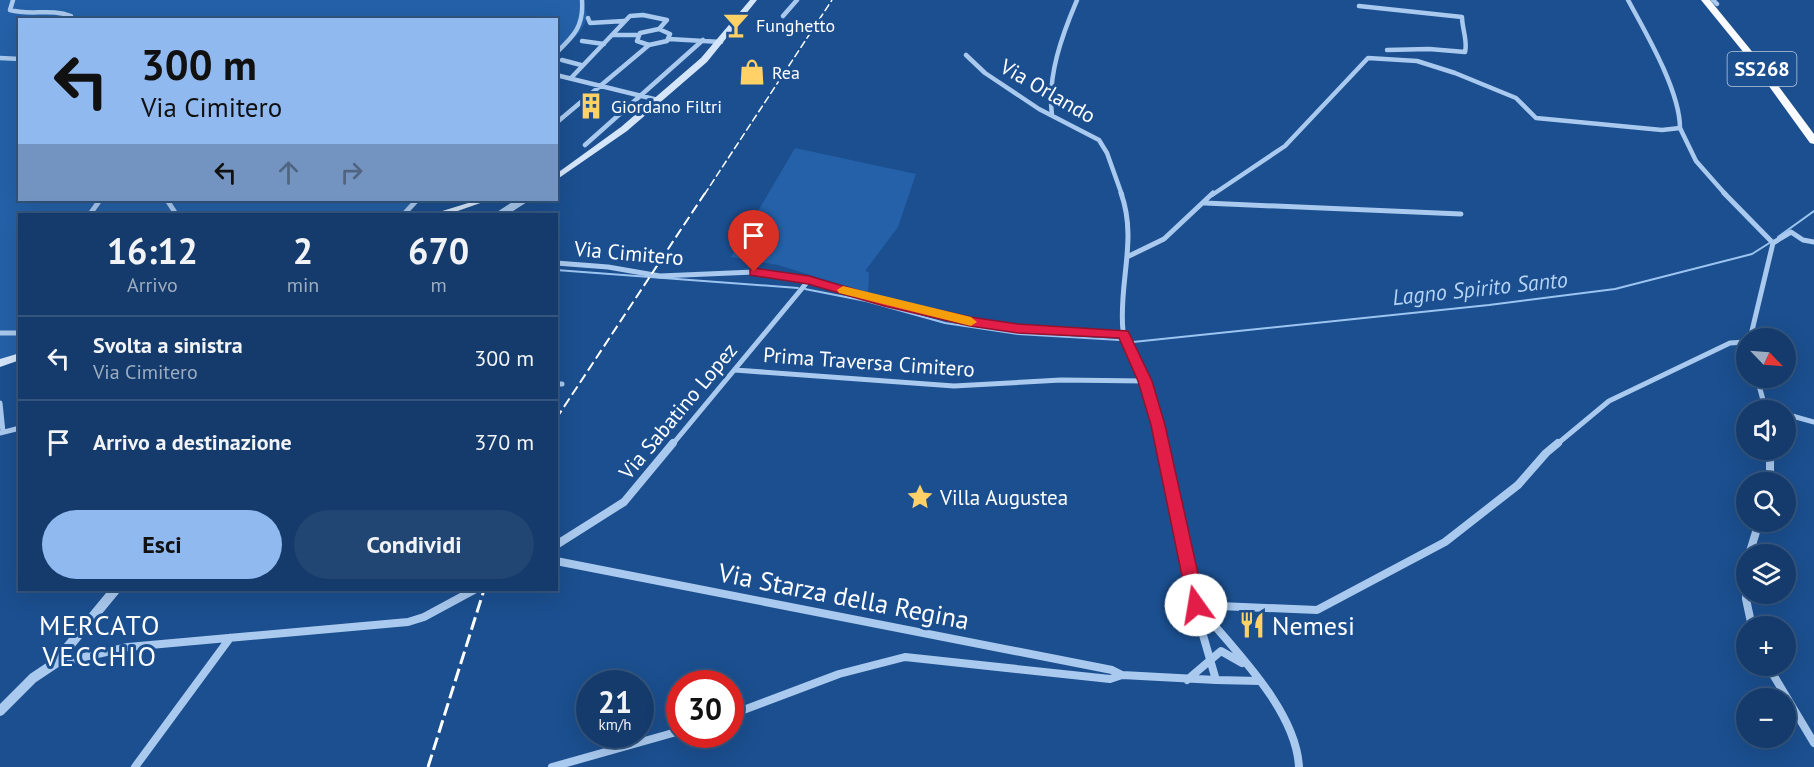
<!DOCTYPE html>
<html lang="it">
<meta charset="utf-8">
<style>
:root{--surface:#143b6b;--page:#214673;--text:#f1f3f6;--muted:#9dadc1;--line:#33557e;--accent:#90b9f0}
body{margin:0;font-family:"PT Sans",sans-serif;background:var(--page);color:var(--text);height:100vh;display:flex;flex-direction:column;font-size:22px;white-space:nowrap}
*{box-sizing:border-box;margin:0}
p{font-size:20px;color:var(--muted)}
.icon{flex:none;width:33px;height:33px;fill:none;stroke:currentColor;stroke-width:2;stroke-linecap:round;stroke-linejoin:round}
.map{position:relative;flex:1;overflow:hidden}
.side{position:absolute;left:18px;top:213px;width:540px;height:378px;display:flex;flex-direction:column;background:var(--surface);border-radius:0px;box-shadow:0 6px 24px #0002,0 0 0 2px var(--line)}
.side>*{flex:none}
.banner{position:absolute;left:18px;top:18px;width:540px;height:183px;border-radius:0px;box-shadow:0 6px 24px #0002,0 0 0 2px var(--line);background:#90b9f0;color:#111;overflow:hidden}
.needle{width:39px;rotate:115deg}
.fabs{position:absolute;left:1736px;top:328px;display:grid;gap:12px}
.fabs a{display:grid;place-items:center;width:60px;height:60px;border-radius:50%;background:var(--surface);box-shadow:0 6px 24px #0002,0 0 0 2px var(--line);font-size:30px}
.speed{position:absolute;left:576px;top:670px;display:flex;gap:12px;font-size:30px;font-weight:700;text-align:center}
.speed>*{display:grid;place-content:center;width:78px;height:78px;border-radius:50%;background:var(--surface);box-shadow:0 6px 24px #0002,0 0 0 2px var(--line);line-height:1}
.speed small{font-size:15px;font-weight:400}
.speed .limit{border:9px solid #d22;background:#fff;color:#111}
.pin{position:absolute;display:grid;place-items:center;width:51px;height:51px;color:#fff;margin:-62px -26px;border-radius:50% 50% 50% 0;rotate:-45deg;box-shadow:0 0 6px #0007}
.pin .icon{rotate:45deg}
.me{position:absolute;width:66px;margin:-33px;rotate:347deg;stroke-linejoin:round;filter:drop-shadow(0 0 4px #0008)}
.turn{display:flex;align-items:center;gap:21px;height:126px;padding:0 24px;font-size:27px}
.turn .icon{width:78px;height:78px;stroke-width:2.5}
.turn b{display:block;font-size:42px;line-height:51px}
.lanes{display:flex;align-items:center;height:57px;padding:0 24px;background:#0003;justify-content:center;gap:30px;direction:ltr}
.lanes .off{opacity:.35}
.eta{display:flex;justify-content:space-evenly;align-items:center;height:102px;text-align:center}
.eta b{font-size:36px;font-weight:700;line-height:42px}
.button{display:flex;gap:12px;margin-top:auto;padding:12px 24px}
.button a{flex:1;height:69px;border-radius:36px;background:var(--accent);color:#111;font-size:24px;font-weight:700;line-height:69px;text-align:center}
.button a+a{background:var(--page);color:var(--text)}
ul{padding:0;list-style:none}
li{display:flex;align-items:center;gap:18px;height:84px;padding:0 24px;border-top:2px solid var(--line)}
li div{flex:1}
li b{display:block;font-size:22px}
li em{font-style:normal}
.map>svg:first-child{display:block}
.green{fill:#2461a8}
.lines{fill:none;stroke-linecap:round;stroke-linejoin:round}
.stream{stroke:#9cc4f0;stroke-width:2}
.minor-far2{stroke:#a9c9ee;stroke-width:4.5}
.minor-far1{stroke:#a9c9ee;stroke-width:5}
.minor{stroke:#a9c9ee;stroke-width:8}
.tertiary-far1{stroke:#a9c9ee;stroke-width:8}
.tertiary{stroke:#a9c9ee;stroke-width:10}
.secondary{fill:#d6e6fa;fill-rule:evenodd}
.trunk{fill:#f8faff;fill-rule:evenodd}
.rail-far2{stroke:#fff;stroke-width:1.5;stroke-dasharray:8 3;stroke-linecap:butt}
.rail-far1{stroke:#fff;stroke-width:2;stroke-dasharray:10 4.5;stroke-linecap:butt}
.rail{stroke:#fff;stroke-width:3;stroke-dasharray:13 5;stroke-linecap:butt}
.route{fill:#e11d48;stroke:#92132f;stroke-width:1.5}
.slow{fill:#f59e0b}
.labels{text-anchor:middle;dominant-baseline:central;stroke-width:6;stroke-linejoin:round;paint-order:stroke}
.far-poi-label{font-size:18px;fill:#fff;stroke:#1b4f8f;text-anchor:start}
.shield{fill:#1b4f8f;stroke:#bbcadd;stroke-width:1.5}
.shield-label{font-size:20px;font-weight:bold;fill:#fff}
.street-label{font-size:21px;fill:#fff;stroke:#1b4f8f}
.poi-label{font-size:21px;fill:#fff;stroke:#1b4f8f;text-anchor:start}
.water-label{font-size:22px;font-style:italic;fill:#b5d3f5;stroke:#1b4f8f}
.near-street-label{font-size:26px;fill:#fff;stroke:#1b4f8f}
.near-poi-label{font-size:26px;fill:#fff;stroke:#1b4f8f;text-anchor:start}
.near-neighbourhood-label{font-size:27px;letter-spacing:1.5px;fill:#fff;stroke:#1b4f8f}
</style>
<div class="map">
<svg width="1814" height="767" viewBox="0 0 1814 767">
<rect width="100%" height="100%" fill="#1b4f8f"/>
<!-- green -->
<path class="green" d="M0 0H582L587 15 585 23 579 33 557 53 556 20H20V200H419L406 214H20L19 358 0 365Z
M795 148 916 174 898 227 865 271 869 272 868 293 778 265 731 257Z"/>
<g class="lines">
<!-- stream -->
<path class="stream" d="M1778 237 1814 211
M556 270 798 288
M805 289 866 301 945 323 1018 334 1120 340
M1133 342 1489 305 1615 289 1752 254 1771 242"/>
<!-- minor-far2 -->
<path class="minor-far2" d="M13 0 10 10C30 16 51 8 71 16L72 20
M1628 0C1646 33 1680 91 1680 128
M1713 0 1717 4
M1359 6 1462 17C1462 28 1468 42 1465 52L1429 49 1387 50
M783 16 797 0
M588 18 590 23 624 21
M659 29 670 34 667 41 649 45 637 41 640 33Z
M613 35H638
M669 39 721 42
M582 41 604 44
M556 53C574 36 584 26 582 0
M966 55 985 73 1039 109 1099 140 1107 153 1122 195
M0 58 20 59
M562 60 581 65
M556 75 658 100
M571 78 630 16 643 15 667 20 659 29
M1052 115C1047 76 1062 35 1077 0
M556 123 649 45
M1680 128 1696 161 1726 195
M585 145 703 40
M1212 195 1285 146 1368 58 1417 61 1455 73 1516 98 1536 118 1662 130 1680 128"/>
<!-- minor-far1 -->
<path class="minor-far1" d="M1121 193C1138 240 1118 283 1123 331 1125 348 1139 366 1145 382 1153 402 1158 424 1162 445
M1724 193 1773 243
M167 200 176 214
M1205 203 1461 214
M90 214 100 200
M404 214 417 200
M1773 243 1791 232 1803 240 1814 242
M1129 256 1164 239 1213 193
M556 263 608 267 660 276 754 272 809 280 884 302 970 322 1018 328 1123 334
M0 333H20
M1750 339 1773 243
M735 370 954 386 1061 380 1145 381
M1757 378 1766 411
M556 384H562
M0 403 3 432
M1765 408 1775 411
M1785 414 1814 422
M0 433 20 428
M672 445 809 280
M1556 445 1609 401 1730 343 1746 342"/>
<!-- minor -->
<path class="minor" d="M1162 443 1196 611 1216 680 1260 681
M1770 450V483
M556 545 624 502 673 443
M1749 555 1759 522
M556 561 1112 670 1122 675 1216 680
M1746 572V599L1752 627
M1196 605 1317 610 1445 542 1518 485 1546 453 1558 443
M1197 605C1233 649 1296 709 1299 767
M54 664 128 647 408 622 424 617 474 590
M1768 666 1814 743
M1187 680 1221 651 1242 663
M730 715 839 674 905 657 1110 679 1122 675
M135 767 230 638
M552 767 680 731"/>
<!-- tertiary-far1 -->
<path class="tertiary-far1" d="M501 214 523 200"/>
<!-- tertiary -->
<path class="tertiary" d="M0 711 33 678 54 664 115 590"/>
<!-- secondary -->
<path class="secondary" d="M750 0H757L707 62 627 131 556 180V174L621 127 701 58Z
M478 200H489L449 214H438L439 212Z
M20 353V360L0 367V359Z"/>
<!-- trunk -->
<path class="trunk" d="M1701 0H1710L1759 60 1814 134V144L1810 143 1753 64Z"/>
<!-- rail-far2 -->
<path class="rail-far2" d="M704 195 832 0"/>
<!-- rail-far1 -->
<path class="rail-far1" d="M556 419 705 193"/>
<!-- rail -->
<path class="rail" d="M428 767 484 590"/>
</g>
<!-- route -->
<path class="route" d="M754 268 809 276 884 298 970 317 1018 324 1128 331 1152 381 1165 425 1205 605 1202 610 1196 612 1191 610 1188 605 1151 425 1138 381 1119 338 1018 333 970 326 884 306 808 284 750 275V270Z"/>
<!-- slow -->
<path class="slow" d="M843 286 971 317 977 322 971 326 839 293 837 290Z"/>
<!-- icons -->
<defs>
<g id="bar-bare" transform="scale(2.07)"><path d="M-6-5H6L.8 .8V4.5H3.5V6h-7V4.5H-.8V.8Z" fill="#ffd166" stroke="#1b4f8f" stroke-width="2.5" paint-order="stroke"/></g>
<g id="shop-bare" transform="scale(2.07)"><path d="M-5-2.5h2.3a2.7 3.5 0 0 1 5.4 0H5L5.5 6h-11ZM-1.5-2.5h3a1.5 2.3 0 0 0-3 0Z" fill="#ffd166" stroke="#1b4f8f" stroke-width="2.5" paint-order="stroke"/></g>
<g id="building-bare" transform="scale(2.07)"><path d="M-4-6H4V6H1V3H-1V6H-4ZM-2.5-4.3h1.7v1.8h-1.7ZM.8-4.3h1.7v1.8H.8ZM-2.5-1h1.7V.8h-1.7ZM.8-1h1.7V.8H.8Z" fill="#ffd166" stroke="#1b4f8f" stroke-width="2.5" paint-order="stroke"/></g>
<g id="sight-bare" transform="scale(2.07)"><path d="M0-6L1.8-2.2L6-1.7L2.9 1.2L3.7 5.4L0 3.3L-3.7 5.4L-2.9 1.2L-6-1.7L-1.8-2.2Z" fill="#ffd166" stroke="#1b4f8f" stroke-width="2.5" paint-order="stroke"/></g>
<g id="restaurant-bare" transform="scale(2.07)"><path d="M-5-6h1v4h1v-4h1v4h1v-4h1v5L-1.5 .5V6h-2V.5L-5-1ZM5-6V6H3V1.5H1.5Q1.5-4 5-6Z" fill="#ffd166" stroke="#1b4f8f" stroke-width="2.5" paint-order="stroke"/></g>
</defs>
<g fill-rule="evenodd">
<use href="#bar-bare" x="736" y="25"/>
<use href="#shop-bare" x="752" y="72"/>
<use href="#building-bare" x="591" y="106"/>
<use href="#sight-bare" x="920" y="497"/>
<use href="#restaurant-bare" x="1252" y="625"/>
</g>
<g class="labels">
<!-- far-poi labels -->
<g class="far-poi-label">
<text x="756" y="25">Funghetto</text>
<text x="772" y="72">Rea</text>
<text x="611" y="106">Giordano Filtri</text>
</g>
<!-- shield labels -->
<rect class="shield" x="1727.5" y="52" width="69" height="34" rx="4.5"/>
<g class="shield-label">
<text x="1762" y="69">SS268</text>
</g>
<!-- street labels -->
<g class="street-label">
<text transform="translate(1048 91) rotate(30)">Via Orlando</text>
<text transform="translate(629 253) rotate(5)">Via Cimitero</text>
<text transform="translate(869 362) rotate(4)">Prima Traversa Cimitero</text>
<text transform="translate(678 411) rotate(-50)">Via Sabatino Lopez</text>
</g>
<!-- poi labels -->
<g class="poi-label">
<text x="940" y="497">Villa Augustea</text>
</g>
<!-- water labels -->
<g class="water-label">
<text transform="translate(1480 288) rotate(-6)">Lagno Spirito Santo</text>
</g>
<!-- near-street labels -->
<g class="near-street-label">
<text transform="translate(844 596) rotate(11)">Via Starza della Regina</text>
</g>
<!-- near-poi labels -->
<g class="near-poi-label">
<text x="1272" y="625">Nemesi</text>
</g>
<!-- near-neighbourhood labels -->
<g class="near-neighbourhood-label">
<text x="100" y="625">MERCATO<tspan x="100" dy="31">VECCHIO</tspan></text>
</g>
</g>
</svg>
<div class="fabs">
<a><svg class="needle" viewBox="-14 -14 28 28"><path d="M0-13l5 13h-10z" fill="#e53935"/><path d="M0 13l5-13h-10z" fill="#9dadc1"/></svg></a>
<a><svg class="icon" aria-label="sound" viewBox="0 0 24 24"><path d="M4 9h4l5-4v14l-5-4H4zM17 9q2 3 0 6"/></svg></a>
<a><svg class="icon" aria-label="search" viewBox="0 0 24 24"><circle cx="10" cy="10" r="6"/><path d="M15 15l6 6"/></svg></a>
<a><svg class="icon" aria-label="layers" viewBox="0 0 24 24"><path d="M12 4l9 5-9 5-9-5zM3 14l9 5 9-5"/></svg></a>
<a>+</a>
<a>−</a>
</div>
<div class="speed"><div>21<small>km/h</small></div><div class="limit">30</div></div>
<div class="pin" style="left:754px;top:272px;background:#d93025"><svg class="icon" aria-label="arrive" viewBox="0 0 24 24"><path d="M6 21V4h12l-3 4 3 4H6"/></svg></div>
<svg class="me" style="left:1196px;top:605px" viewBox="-20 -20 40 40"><circle r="19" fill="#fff"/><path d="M0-13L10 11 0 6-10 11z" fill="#e11d48"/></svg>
<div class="banner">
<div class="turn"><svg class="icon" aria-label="left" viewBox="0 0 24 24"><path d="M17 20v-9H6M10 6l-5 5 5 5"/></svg><div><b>300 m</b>Via Cimitero</div></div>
<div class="lanes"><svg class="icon" aria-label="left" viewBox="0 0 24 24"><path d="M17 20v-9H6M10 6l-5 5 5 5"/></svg><svg class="icon off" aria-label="ahead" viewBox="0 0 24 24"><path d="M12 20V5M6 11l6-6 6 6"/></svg><svg class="icon off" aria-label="right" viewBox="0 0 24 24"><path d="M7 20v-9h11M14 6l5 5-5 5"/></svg></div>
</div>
<section class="side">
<div class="eta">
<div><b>16:12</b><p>Arrivo</p></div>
<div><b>2</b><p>min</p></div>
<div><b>670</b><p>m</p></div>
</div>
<ul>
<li><svg class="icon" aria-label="left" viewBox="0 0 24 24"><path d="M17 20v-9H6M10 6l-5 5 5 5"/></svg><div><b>Svolta a sinistra</b><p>Via Cimitero</p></div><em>300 m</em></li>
<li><svg class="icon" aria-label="arrive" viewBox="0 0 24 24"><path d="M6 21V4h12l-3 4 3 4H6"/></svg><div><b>Arrivo a destinazione</b></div><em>370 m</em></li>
</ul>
<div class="button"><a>Esci</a><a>Condividi</a></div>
</section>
</div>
